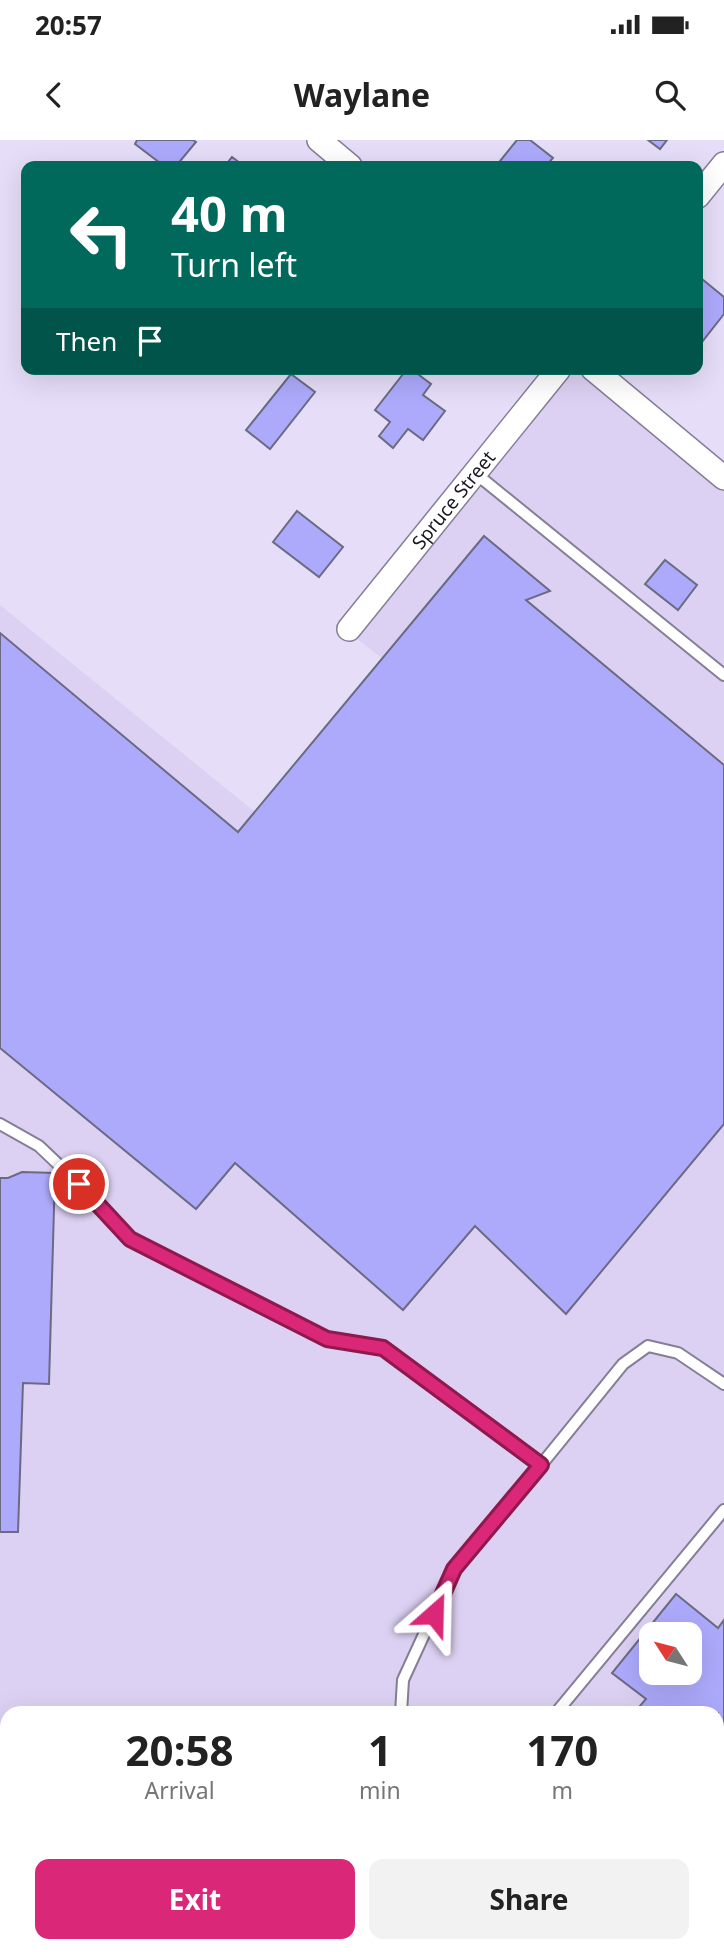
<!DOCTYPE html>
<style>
:root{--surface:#fff;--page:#f2f2f2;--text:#222;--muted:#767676;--accent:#db2777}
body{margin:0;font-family:"Noto Sans",sans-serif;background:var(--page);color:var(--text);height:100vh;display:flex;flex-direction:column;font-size:26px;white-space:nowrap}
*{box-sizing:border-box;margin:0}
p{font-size:23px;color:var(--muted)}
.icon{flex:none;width:38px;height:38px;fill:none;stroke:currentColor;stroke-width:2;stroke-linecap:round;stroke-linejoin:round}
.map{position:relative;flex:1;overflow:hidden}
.details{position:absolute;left:0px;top:1566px;width:724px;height:247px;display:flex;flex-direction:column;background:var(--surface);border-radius:21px 21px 0 0;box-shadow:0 7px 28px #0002}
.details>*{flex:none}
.banner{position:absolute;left:21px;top:21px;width:682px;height:214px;border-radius:14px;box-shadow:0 7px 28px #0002;background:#00695c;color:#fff;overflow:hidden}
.needle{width:46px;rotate:306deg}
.buttons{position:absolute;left:639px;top:1482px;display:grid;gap:14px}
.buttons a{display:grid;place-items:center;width:63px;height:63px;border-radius:14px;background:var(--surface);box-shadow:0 7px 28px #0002;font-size:35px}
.pin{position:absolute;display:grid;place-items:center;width:60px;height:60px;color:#fff;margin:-30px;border:4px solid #fff;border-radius:50%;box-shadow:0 2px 7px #0007}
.me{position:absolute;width:77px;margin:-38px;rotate:25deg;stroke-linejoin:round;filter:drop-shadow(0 0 5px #0008)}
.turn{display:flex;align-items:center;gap:24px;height:147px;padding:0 35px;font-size:32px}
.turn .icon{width:91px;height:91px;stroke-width:2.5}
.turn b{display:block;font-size:49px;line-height:60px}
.then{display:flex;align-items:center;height:66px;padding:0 35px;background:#0003;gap:14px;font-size:26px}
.eta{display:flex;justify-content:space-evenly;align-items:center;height:119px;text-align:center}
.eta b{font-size:42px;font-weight:700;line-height:49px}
.primary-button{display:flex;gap:14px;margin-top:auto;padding:14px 35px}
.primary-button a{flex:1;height:80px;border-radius:14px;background:var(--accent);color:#fff;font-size:28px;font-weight:700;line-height:80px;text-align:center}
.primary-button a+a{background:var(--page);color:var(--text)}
.status{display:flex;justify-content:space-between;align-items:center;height:49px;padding:0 35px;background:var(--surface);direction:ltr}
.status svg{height:19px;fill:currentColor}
header{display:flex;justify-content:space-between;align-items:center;height:91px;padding:0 35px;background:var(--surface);font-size:32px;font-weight:700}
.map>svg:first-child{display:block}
.built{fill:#ddd1f3;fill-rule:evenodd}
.building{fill:#adaafc;stroke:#6a6b83;stroke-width:2;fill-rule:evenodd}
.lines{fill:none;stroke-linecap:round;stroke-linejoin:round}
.lane-casing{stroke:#867e96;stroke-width:14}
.street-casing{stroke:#867e96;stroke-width:26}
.lane{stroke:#fff;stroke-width:10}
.street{stroke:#fff;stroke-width:23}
.route-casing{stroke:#8e194d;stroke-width:18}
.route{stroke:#db2777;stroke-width:12}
.labels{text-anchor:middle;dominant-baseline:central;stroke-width:5;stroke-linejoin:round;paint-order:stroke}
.street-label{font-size:19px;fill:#1b1721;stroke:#fff}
</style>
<div class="status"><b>20:57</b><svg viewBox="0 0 49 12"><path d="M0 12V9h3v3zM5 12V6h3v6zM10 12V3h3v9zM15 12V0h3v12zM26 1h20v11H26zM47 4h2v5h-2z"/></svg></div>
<header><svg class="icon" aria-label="back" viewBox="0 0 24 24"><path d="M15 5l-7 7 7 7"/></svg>Waylane<svg class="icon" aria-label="search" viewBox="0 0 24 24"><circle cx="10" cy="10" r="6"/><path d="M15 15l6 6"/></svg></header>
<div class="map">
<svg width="724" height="1812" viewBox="0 0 724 1812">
<rect width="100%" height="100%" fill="#e6ddf8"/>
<!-- built -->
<path class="built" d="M565 229H597L724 333V1812H44V1806H718V1573H7V1747H0V465L367 763 495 606 352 495ZM651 1494H690V1533H651Z"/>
<!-- building -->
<path class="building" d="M137 0H193L196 2 176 26H164L135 4Z
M517 0H530L553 18 546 26H496Z
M648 0H667L660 9Z
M232 17 244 26H225Z
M702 139 724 157V174L698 207V144Z
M407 229H411L431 244 423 255 445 271 423 300 408 289 393 308 379 296 390 282 375 270Z
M291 234 315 252 270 309 246 290Z
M297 371 343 407 319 437 273 402Z
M484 396 550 451 526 460 724 625V984L566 1174 475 1086 403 1170 235 1023 196 1069 0 908V493L238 692Z
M665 420 697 445 678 470 645 444Z
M22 1032 55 1033 49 1244 23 1243 18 1392H0V1038H8Z
M676 1454 718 1488 724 1480V1665L718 1660V1573H634L646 1559 612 1533ZM651 1494H690V1533H651Z
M133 1806 255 1812H132Z
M279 1806H328V1812H279Z"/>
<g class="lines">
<!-- lane casing -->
<g class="lane-casing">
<path id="lane" d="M475 333 724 535
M0 984 39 1006 99 1063 130 1099 327 1199 383 1208 541 1325 454 1429 403 1540 401 1573
M541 1325 623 1224 648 1206 678 1213 724 1244
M556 1573 724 1370"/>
</g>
<!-- street casing -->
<g class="street-casing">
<g id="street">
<path d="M319 0 350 26"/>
<path d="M698 56 724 24"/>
<path d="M593 229 724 338"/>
<path id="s1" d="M349 489 559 229"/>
<path d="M398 1806V1812"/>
<path d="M59 1812 60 1806"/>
</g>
</g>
<!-- lane -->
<use href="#lane" class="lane"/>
<!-- street -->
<use href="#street" class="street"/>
</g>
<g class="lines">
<!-- route casing -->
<g class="route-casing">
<path id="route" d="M79 1044 130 1099 327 1199 383 1208 541 1325 454 1429 434 1474"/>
</g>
<!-- route -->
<use href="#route" class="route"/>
</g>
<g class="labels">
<!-- street labels -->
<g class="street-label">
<text stroke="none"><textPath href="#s1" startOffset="166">Spruce Street</textPath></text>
</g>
</g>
</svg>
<div class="buttons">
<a><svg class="needle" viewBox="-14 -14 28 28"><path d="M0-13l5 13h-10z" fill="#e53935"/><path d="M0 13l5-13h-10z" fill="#767676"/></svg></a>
</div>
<div class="pin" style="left:79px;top:1044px;background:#d93025"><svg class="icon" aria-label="arrive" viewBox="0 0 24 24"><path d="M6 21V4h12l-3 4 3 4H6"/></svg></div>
<svg class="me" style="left:434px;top:1474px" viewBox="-20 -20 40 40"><path d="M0-17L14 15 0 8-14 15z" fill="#db2777" stroke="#fff" stroke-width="4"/></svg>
<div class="banner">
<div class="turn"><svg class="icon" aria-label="left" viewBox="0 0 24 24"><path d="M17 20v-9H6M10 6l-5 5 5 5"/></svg><div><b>40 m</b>Turn left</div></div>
<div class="then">Then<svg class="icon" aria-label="arrive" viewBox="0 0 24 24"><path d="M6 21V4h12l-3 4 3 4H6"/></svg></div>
</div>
<section class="details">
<div class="eta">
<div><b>20:58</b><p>Arrival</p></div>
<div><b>1</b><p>min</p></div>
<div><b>170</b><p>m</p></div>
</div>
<div class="primary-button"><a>Exit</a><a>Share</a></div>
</section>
</div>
